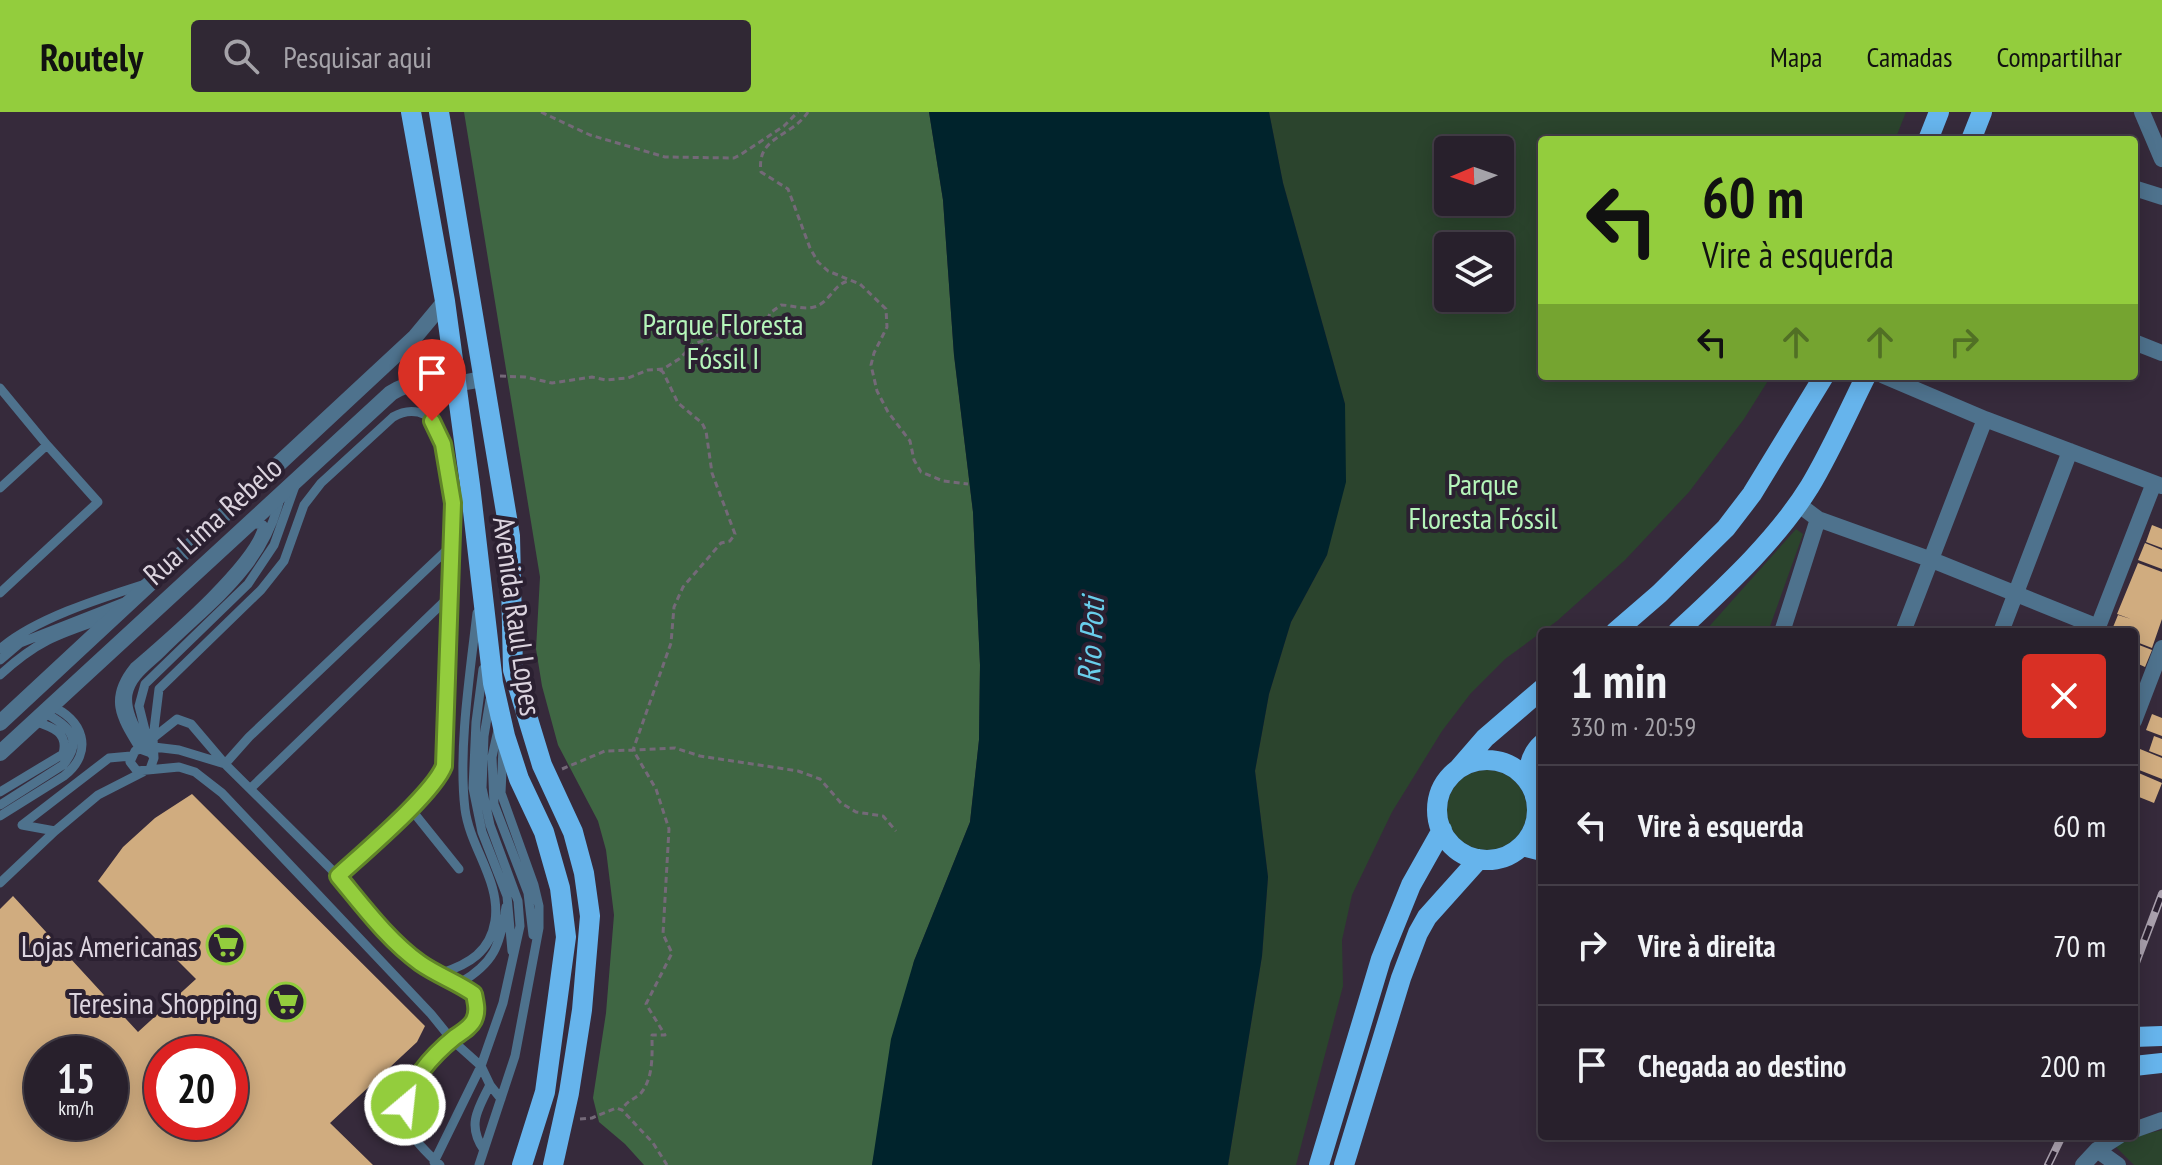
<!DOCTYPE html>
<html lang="pt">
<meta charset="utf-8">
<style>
:root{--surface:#28202c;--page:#302834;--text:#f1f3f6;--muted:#a5a3a9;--line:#443e48;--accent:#93cd3d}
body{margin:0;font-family:"PT Sans Narrow",sans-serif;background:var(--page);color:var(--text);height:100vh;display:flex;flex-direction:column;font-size:30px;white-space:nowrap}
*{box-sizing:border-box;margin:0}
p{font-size:26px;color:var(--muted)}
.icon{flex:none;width:44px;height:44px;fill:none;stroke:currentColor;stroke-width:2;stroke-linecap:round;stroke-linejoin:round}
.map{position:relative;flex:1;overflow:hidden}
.panel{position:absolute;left:1538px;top:516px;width:600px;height:512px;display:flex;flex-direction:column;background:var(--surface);border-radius:8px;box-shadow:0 4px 20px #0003,0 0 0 2px var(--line)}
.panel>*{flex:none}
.guide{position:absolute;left:1538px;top:24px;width:600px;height:244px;border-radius:8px;box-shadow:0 4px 20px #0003,0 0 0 2px var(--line);background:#93cd3d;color:#111;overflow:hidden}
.needle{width:52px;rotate:268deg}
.tools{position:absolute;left:1434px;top:24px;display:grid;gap:16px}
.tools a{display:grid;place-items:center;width:80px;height:80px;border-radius:8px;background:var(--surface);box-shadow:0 4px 20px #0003,0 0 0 2px var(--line);font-size:40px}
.speed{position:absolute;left:24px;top:924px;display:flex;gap:16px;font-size:40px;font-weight:700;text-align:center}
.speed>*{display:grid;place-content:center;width:104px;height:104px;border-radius:50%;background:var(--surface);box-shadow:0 4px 20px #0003,0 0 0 2px var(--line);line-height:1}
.speed small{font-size:20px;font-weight:400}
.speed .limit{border:12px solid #d22;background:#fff;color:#111}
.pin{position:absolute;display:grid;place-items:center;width:68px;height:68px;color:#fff;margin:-82px -34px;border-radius:50% 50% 50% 0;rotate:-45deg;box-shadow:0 0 8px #0007}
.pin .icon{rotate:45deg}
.me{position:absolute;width:88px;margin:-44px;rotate:28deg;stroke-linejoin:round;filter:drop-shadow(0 0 6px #0008)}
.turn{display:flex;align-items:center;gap:28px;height:168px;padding:0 32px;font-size:36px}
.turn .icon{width:104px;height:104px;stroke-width:2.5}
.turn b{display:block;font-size:56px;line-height:68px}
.lanes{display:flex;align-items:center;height:76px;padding:0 32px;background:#0003;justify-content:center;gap:40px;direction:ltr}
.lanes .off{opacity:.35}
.round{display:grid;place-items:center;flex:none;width:84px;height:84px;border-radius:8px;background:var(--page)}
.summary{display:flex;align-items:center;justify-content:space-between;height:136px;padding:0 32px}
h1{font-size:48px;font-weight:700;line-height:60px}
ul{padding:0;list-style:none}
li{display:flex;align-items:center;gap:24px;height:120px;padding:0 32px;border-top:2px solid var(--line)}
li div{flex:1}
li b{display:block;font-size:30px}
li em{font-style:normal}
header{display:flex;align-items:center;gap:48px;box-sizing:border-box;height:112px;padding:0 40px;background:var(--accent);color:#111}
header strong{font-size:38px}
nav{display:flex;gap:44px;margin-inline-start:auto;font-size:28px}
.search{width:560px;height:72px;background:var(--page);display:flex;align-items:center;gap:20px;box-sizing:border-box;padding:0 28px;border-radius:8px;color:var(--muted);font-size:30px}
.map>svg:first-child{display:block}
.green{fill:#2b442d;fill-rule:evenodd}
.forest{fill:#3f6643}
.water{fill:#00232c}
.building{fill:#d0ac7f;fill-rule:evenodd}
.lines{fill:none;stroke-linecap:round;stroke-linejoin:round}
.path{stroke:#746978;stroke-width:3;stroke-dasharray:6 4;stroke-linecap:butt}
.service{stroke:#4e728d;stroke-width:9}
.minor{stroke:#4e728d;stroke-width:16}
.tertiary{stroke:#4e728d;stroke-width:16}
.primary{stroke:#66b4ec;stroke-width:20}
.rail-casing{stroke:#aaa1ae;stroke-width:8}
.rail{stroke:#2b2031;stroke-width:5;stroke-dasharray:15;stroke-linecap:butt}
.route-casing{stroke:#608528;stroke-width:20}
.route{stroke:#93cd3d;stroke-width:14}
.labels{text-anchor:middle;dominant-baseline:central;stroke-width:8;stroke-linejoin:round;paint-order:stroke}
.park-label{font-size:30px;fill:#b5f5ba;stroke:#2b2031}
.street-label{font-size:30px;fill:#dcd4df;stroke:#2b2031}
.poi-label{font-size:30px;fill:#dcd4df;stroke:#2b2031;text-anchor:end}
.water-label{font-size:32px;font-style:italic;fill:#69ceeb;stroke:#2b2031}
</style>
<header>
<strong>Routely</strong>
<div class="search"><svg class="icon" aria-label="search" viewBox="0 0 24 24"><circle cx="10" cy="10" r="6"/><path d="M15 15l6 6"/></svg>Pesquisar aqui</div>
<nav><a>Mapa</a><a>Camadas</a><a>Compartilhar</a></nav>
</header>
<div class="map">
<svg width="2162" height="1053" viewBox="0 0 2162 1053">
<rect width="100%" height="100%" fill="#362a3b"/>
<!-- green -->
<path class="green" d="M1269 0H1906L1895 28H1542V264H1771L1744 307 1689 380 1625 448 1557 509 1505 547 1471 581 1442 619 1392 700 1352 783 1342 828 1343 874 1296 1053H1228L1262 844 1268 765 1255 659 1269 582 1291 510 1327 443 1345 292 1283 71ZM1448 38H1500V90H1448ZM1448 134H1500V186H1448Z
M1796 417 1803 422 1768 520 1705 519Z
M1447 698a40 40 0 1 1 80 0a40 40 0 1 1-80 0Z
M2162 1018V1053H2134L2115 1034 2125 1027Z"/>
<!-- forest -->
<path class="forest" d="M464 0H929L943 88 954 243 973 400 980 553 979 628 970 710 914 849 872 1053H644L625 1032 599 1010 593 986 606 901 614 803 606 738 598 709 558 633 542 574 536 537 540 465Z"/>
<!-- water -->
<path class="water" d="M929 0H1269L1283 71 1345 292 1346 370 1327 443 1291 510 1269 582 1255 659 1268 765 1262 844 1228 1053H872L891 927 914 849 970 710 979 628 980 553 973 400 954 243 943 88Z"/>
<!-- building -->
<path class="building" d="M2152 413 2162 417V436L2146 430Z
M2145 431 2162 438V457L2138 448Z
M2138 451 2162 460V507L2152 536 2134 529V520H2111L2118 503 2131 507 2117 502Z
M2134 531 2152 538 2145 555 2134 550Z
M2152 602 2162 606V624L2146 618Z
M2154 624 2162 627V644L2149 639Z
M2140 637 2162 646V667L2134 656Z
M2134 659 2162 671 2154 691 2134 683Z
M192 682 425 914 417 930 330 1011 373 1053H0V797L13 784 138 920 196 867 98 769 123 735 155 706ZM42 942H110V1010H42ZM162 942H230V1010H162Z"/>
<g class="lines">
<!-- path -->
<path class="path" d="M541 0 590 23 665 45 734 46 740 43 784 14 798 0
M808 0C791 26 756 24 761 60L788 77 810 136 818 150 828 159 860 172 886 197 887 215 874 241 871 253 877 279 888 300 910 329 914 348 921 360 943 369 968 372
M660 258 663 260 678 291 702 311 706 319 712 361 735 422 730 429 721 431 683 475 674 495 671 531 633 638 675 636 700 644 798 659 820 667 841 691 856 700 883 704 896 719
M500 264 525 265 552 271 592 265 606 268 628 266 648 258 663 257 679 247 694 232 732 218 746 216 764 218 770 201 781 193C791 193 803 198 814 195 830 191 834 171 849 169
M562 657 605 639 633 638 656 677 669 717 663 822 672 841 646 892 665 923H652C652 941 654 965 641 981 634 988 627 988 622 998
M580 1007 592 1006 616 996 622 998 653 1031 667 1053"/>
<!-- service -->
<path class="service" d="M0 276 47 333
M0 376 47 333 98 390 0 481
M0 537C34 507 101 486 145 472
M0 548 20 531 127 489
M483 557 476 610 473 676 482 720 507 784 512 839
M0 563C38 528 59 522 106 506
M498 618 492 645 494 692 528 781 533 823
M153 626 177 607 191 612 225 652 338 764 402 836 428 856 442 861 474 882C476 891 478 898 475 907 471 916 460 921 452 927 431 947 398 978 406 1010 409 1024 429 1043 440 1053
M145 634C138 620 125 599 128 582 132 563 149 553 162 540 211 491 263 458 280 386
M149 634 139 594 145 572 248 472 274 433 295 374
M154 635 179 638 225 652 249 625 451 434
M140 637C121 606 108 587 134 555 164 529 257 450 263 413L250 411
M154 646 153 626 159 577 261 478 284 449 304 393 321 371 393 305C410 295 429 298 438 318 453 349 452 399 451 433 449 506 444 580 444 654 433 682 362 741 338 764
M150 657 154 646 151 641 140 637 135 639 130 650 137 659 179 655 195 660 222 681 431 902 452 928 481 954 490 973 501 987
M251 676 451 483
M0 680 63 642C69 620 52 615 34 609
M0 693 63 653C85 627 68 613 43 600
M410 696 459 757
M0 704 64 664C95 640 83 606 50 594
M22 713 109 646 131 644
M22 713 55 719
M0 771 55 719 98 683 143 660
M442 861C469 852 490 840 495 809 501 769 470 736 465 697 458 638 470 561 477 501
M460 871C494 851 500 834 506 795
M484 1038C467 1014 477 998 490 973
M434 1050 481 954 503 891 520 814 518 789 490 713 482 676 484 624 490 588
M479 1053 515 944 539 816V794L534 773 501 681 503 636"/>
<!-- minor -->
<path class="minor" d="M2142 0 2162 47
M2134 76 2162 85
M2134 230 2162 241
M1884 264 1985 307 2162 374
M1818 407 1932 448 2098 515
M1782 520 1818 407 1798 392
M1903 520 1985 307
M2001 520 2070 339
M2096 520 2154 371
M2134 609 2162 536
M2134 1018 2162 1008
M2097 1038 2118 1053
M2083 1053 2097 1038 2119 1024"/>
<!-- tertiary -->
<path class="tertiary" d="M0 611 415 225 445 189
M0 641 391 281C412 268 428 269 452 271 462 272 474 268 484 267"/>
<!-- primary -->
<path class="primary" d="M411 0 445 189 470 373 493 571 505 624 519 667 544 720 560 776 566 825 545 980 522 1053
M439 0 510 424 513 558 542 653 573 720 584 761 590 804 582 898 569 981 553 1053
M1928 28 1939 0
M1971 28 1982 0
M1615 520 1659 482 1726 416 1752 382 1824 264
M1677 520C1724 476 1776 429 1810 374 1831 339 1848 300 1866 264
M1437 698a50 50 0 1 1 100 0a50 50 0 1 1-100 0Z
M1459 656 1485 626 1542 577
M1528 668C1528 655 1532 641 1542 632
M1522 734 1542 739
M2134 925 2162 924
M2134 954 2162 951
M1319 1053 1381 847 1411 773 1442 718
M1344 1053 1401 866 1418 821 1427 805 1479 747"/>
<!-- rail casing -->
<g class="rail-casing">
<path id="rail" d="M2134 856 2162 782
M2048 1053 2062 1024"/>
</g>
<!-- rail -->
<use href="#rail" class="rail"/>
</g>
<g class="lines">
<!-- route casing -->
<g class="route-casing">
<path id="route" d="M405 993C412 966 434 942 455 925 462 920 470 916 474 908 478 899 476 892 474 882 457 870 437 863 420 851 388 828 363 794 338 764 363 741 433 682 444 654L453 391 443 332 432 309"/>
</g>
<!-- route -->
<use href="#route" class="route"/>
</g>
<!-- icons -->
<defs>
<g id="supermarket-ring" transform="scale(2)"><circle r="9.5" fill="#2b2031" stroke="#93cd3d" stroke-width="1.5"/><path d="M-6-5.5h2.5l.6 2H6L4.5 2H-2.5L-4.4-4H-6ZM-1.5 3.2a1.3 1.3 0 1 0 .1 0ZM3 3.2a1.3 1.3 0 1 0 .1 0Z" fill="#93cd3d"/></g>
</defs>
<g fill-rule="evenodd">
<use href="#supermarket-ring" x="226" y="833"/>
<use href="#supermarket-ring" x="286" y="890"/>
</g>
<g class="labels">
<!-- park labels -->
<g class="park-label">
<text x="723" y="211">Parque Floresta<tspan x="723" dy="34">Fóssil I</tspan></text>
<text x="1483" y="371">Parque<tspan x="1483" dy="34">Floresta Fóssil</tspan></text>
</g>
<!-- street labels -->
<g class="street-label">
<text transform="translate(212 408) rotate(-42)">Rua Lima Rebelo</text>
<text transform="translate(518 504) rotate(82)">Avenida Raul Lopes</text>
</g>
<!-- poi labels -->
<g class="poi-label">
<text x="198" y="833">Lojas Americanas</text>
<text x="258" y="890">Teresina Shopping</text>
</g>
<!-- water labels -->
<g class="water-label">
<text transform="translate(1090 528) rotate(-87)">Rio Poti</text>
</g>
</g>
</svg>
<div class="tools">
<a><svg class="needle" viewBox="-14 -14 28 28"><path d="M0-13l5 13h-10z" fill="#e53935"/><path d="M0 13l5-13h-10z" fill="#a5a3a9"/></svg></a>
<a><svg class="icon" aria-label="layers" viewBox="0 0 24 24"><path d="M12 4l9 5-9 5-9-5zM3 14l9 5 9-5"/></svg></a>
</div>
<div class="speed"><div>15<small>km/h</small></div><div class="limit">20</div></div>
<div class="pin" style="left:432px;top:309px;background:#d93025"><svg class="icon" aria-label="arrive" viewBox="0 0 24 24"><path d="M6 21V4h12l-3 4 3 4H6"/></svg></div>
<svg class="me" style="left:405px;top:993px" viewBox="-20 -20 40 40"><circle r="17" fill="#93cd3d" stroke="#fff" stroke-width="3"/><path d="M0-11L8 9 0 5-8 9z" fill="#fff"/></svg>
<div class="guide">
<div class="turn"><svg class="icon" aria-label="left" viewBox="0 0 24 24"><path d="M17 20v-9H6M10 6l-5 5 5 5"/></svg><div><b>60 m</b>Vire à esquerda</div></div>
<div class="lanes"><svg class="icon" aria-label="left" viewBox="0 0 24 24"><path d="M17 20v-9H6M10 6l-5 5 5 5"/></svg><svg class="icon off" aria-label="ahead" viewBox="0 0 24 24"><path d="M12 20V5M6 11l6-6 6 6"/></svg><svg class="icon off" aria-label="ahead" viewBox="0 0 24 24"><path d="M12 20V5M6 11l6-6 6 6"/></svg><svg class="icon off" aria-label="right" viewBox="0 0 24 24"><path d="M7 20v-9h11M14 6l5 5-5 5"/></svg></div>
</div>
<section class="panel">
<div class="summary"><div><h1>1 min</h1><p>330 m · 20:59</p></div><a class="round" style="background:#d93025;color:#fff"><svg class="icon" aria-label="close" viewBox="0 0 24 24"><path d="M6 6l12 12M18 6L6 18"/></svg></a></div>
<ul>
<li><svg class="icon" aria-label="left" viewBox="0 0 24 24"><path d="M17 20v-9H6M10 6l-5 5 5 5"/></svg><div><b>Vire à esquerda</b></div><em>60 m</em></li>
<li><svg class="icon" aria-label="right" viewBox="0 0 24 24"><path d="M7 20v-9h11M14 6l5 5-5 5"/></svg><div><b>Vire à direita</b></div><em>70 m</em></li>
<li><svg class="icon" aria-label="arrive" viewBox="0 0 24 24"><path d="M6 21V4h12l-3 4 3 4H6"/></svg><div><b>Chegada ao destino</b></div><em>200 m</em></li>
</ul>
</section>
</div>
